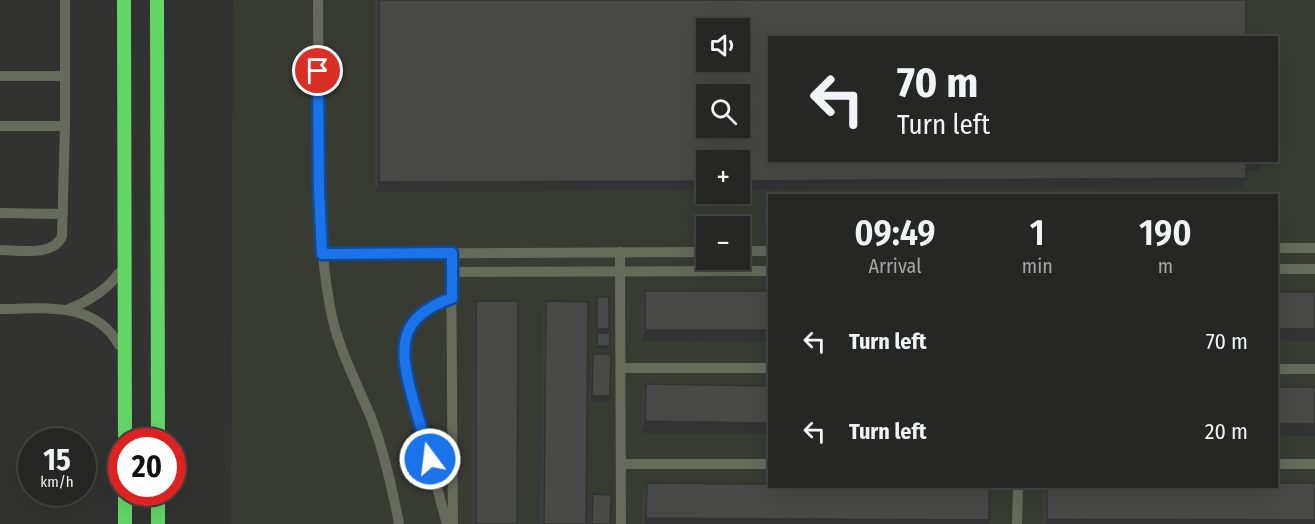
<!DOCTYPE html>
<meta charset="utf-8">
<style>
:root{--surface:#262625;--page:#2e2e2d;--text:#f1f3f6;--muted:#a4a5a7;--line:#424342}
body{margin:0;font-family:"Fira Sans Condensed",sans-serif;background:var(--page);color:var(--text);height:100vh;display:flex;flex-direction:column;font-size:22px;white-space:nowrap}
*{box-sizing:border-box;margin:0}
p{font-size:20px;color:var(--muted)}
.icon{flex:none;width:33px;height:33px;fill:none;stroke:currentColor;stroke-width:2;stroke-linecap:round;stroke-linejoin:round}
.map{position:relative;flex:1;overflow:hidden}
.side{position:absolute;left:768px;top:194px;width:510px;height:294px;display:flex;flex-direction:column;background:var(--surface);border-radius:0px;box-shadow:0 6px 24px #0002,0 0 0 2px var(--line)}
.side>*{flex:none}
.top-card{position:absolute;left:768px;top:36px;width:510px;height:126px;border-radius:0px;box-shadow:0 6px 24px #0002,0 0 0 2px var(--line);background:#262625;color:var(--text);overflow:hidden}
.buttons{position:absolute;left:696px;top:18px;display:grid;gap:12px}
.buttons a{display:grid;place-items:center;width:54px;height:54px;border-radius:0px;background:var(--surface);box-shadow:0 6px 24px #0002,0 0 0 2px var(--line);font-size:30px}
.speed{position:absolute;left:18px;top:428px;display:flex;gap:12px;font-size:30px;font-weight:700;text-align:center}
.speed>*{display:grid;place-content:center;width:78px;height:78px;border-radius:50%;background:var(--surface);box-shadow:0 6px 24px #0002,0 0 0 2px var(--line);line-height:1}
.speed small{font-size:15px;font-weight:400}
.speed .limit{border:9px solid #d22;background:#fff;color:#111}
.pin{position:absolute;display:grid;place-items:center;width:51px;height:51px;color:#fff;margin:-26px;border:3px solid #fff;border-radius:50%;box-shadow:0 2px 6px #0007}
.me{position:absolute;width:66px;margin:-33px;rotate:345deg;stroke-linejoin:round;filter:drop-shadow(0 0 4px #0008)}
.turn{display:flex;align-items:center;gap:21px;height:126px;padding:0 30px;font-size:27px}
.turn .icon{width:78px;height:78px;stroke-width:2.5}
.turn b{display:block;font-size:42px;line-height:51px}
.eta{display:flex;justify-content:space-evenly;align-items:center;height:102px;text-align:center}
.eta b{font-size:36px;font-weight:600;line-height:42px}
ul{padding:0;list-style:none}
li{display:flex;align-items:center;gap:18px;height:90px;padding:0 30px}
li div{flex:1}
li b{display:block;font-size:22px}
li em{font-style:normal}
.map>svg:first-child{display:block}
.built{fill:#373b32;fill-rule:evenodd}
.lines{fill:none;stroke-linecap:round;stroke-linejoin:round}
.lane{stroke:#656b5b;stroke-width:10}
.fast{stroke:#63d668;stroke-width:14}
.wall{fill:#3e3f3d}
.shaded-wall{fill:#323332}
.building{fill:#484947;stroke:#323332;stroke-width:1.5;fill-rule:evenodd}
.route-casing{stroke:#114b97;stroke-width:15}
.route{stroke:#1a73e8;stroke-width:10}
</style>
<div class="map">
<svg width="1315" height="524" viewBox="0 0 1315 524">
<rect width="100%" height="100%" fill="#323331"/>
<!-- built -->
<path class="built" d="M233 0H1315V524H231ZM706 28H740V62H706ZM770 38H1276V160H770ZM706 94H740V128H706ZM706 160H740V194H706ZM770 195H1276V486H770ZM706 226H740V260H706Z"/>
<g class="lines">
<!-- lane -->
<path class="lane" d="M318 0C318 47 319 94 319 141 319 200 320 259 332 317 340 351 356 382 370 415 384 450 392 487 399 524
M0 76H65
M0 126H65
M0 213 63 214
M1276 248H1315
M0 250C18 250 54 257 62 236L65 126V0
M740 251H770
M620 252 621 524
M451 253 453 524
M322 254 706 252
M1276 269H1315
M452 272 770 271
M0 309C43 309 94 300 119 345
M69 309C89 301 106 291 119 273
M621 368H770
M1276 369H1315
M621 464H770
M1276 464H1315
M447 524 406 373C400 332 412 312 452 298
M1017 524 1018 486"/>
<!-- fast -->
<path class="fast" d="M124 0 125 441
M157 0 158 441
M125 492V524
M158 492V524"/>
</g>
<!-- wall -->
<path class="wall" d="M375 0H1246L770 38 1261 165 1258 171H1246V178L1242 187 375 192Z
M645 291H770V342L641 341V302Z
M597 297 609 329 608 332H596V300Z
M476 301 517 524H472L473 310Z
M546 301 586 524H540L543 310Z
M593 354 607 402H590L591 360Z
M646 384 770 386 641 433 642 396Z
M647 483 989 520 987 524H642V495Z
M1046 486H1276L1315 524H1043V494Z
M593 494 610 524H590L591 501Z"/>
<!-- shaded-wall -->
<path class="shaded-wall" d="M1245 165H1261L1258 171H1242Z
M1246 178 1242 187 740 190V181Z
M706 181V190L375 192 379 182Z
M597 329H609L608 332H596Z
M1276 329H1315V341H1276Z
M645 330H770V342L641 341Z
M597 346H610L608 349H596Z
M592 396H610L607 402H590Z
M645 421 770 423V434L641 433Z
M1276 424H1315V436H1276Z
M646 518 989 520 987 524H644Z
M1047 519 1315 520V524H1045Z"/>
<!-- building -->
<path class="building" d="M379 0H1246V38H770V160H1246V178L740 181V160H706V181L379 182ZM706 28H740V62H706ZM706 94H740V128H706Z
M1246 160H1261V165H1246Z
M645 291H770V330H645Z
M1276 292H1315V329H1276Z
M597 297H609V329H597Z
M476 301H518L517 524H476Z
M546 301 588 302 586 524H544Z
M597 333H610V346H597Z
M593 354H611L610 396H592Z
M646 384 770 386V423L645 421Z
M1276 387H1315V424H1276Z
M647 483 770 484V486H989V520L646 518Z
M1276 483H1315V520L1047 519V486H1276Z
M593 494 611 495 610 524H592Z"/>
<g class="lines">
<!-- route casing -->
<g class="route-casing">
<path id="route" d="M318 71 319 190 322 254 452 253V298C397 317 399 347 412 396 418 417 424 438 430 459"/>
</g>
<!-- route -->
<use href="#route" class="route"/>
</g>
</svg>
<div class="buttons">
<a><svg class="icon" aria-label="sound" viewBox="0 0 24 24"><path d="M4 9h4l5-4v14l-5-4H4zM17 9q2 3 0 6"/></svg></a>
<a><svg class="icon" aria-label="search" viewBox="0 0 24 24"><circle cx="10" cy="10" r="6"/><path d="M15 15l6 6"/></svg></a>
<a>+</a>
<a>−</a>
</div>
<div class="speed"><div>15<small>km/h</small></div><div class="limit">20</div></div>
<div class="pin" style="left:318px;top:71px;background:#d93025"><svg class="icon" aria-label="arrive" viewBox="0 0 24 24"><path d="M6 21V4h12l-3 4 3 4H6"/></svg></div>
<svg class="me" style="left:430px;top:459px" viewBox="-20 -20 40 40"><circle r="17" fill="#1a73e8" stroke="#fff" stroke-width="3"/><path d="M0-11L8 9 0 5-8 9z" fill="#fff"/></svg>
<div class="top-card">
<div class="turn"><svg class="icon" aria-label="left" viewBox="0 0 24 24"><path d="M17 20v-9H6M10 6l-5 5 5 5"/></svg><div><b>70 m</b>Turn left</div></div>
</div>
<section class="side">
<div class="eta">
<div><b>09:49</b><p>Arrival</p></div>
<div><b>1</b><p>min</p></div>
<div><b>190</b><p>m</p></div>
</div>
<ul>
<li><svg class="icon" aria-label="left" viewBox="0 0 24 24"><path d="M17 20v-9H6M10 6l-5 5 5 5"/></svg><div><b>Turn left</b></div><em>70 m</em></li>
<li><svg class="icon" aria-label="left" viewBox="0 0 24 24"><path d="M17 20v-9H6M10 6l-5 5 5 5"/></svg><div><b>Turn left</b></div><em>20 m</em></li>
</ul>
</section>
</div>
